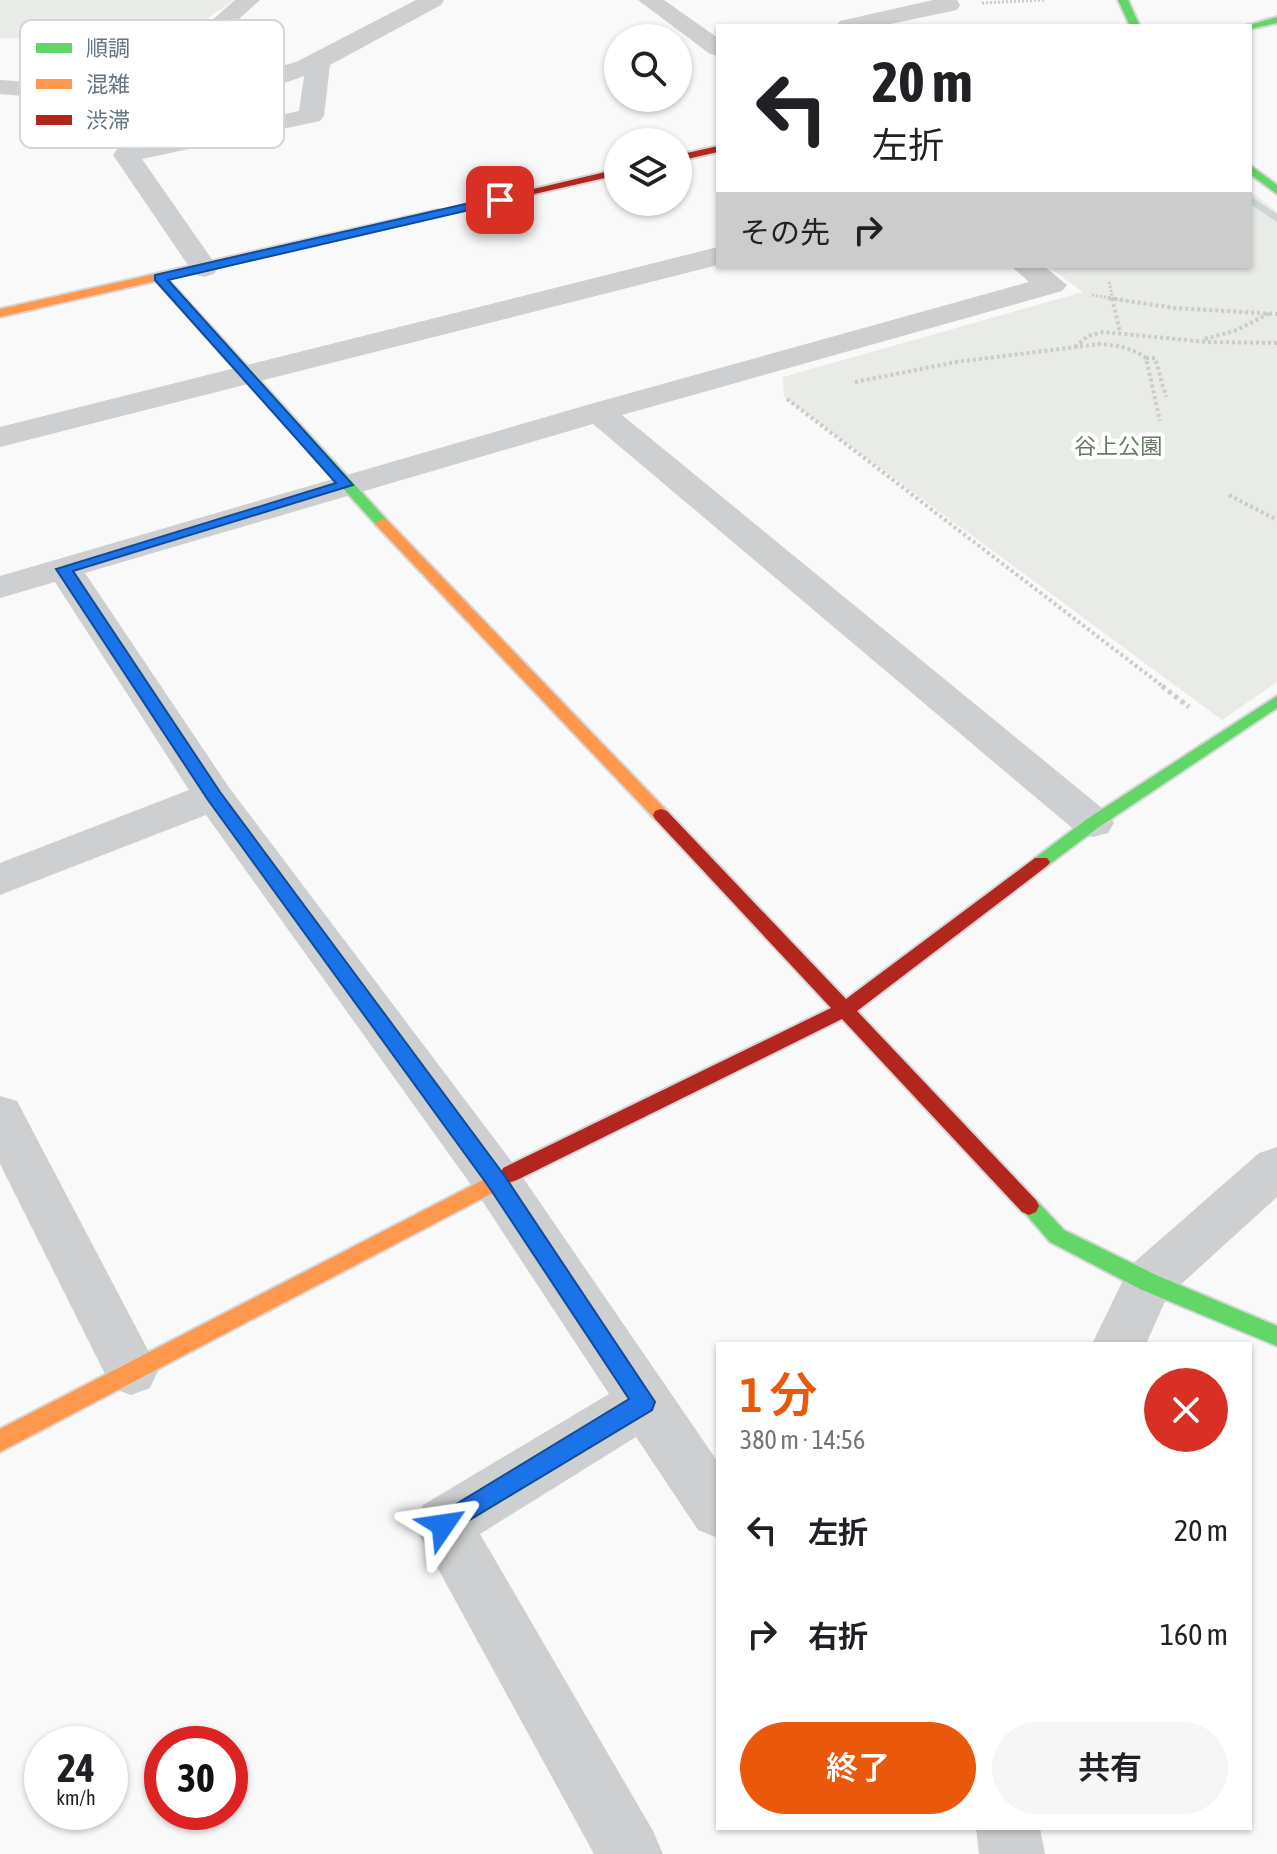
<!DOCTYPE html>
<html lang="ja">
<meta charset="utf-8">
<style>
:root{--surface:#fff;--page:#f6f6f6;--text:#202124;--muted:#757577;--accent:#ea580c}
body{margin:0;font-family:"Asap Condensed","Noto Sans JP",sans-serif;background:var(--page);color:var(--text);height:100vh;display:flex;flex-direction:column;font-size:30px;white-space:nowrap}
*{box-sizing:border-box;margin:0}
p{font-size:26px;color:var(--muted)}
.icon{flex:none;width:44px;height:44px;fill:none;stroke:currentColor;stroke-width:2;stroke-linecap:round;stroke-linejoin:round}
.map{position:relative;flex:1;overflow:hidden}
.sheet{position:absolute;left:716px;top:1342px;width:536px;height:488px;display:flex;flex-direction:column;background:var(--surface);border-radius:0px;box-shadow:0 2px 6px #0004}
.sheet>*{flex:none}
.top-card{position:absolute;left:716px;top:24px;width:536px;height:244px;border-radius:0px;box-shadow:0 2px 6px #0004;background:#fff;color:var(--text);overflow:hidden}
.tools{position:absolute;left:604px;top:24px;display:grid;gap:16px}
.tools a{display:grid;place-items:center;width:88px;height:88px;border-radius:50%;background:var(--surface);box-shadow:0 2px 6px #0004;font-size:40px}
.speed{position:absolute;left:24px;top:1726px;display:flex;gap:16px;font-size:40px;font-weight:700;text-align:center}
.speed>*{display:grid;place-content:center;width:104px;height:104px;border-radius:50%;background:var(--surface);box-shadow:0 2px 6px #0004;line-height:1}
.speed small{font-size:20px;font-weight:400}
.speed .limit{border:12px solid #d22;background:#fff;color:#111}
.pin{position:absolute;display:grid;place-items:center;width:68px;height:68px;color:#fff;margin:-34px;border-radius:16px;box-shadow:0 4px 12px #0006}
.me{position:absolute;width:88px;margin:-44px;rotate:58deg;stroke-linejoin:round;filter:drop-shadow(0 0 6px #0008)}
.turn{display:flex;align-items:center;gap:28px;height:168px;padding:0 24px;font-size:36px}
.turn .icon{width:104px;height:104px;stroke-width:2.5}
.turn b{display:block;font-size:56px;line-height:68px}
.then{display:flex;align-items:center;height:76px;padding:0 24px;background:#0003;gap:16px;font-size:30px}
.round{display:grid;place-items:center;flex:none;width:84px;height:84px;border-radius:42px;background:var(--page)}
.headline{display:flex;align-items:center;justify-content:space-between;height:136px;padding:0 24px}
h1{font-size:48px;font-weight:600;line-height:60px;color:var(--accent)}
.button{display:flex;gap:16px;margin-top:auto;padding:16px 24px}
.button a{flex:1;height:92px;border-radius:48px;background:var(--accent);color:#fff;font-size:32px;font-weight:600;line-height:92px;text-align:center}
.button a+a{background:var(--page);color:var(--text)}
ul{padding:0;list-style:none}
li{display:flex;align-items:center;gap:24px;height:104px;padding:0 24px}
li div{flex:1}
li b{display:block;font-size:30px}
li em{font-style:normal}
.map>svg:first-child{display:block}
.green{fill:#e8ebe6}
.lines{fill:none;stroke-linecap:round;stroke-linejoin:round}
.stream{fill:#ced6d9;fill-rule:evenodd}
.fast-casing{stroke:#d5d6d7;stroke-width:4}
.slow-casing{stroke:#d5d6d7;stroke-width:4}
.jam-casing{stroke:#d5d6d7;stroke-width:4}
.path-far2{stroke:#cbcccd;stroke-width:3;stroke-dasharray:2 2;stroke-linecap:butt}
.path-far1{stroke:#cbcccd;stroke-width:4;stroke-dasharray:3 3;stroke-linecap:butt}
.path{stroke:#cbcccd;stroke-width:5;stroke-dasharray:4 4;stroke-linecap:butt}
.street{fill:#cecfd0;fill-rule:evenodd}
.fast{fill:#63d668;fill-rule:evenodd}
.slow{fill:#ff974d;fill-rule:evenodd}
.jam{fill:#b3261e;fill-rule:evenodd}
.route{fill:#1a73e8;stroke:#114b97;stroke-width:2}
.labels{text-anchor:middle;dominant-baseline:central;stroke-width:8;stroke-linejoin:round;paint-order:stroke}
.far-park-label{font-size:22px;fill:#687a64;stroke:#fff}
.key{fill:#fff;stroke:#d1d6da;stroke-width:2}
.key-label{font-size:22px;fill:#657683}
</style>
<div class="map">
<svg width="1277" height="1854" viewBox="0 0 1277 1854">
<rect width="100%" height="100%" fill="#f9f9f9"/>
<!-- green -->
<path class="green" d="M0 0H234C221 8 206 22 192 26 131 44 63 40 0 38Z
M1250 191 1277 212V682L1222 720 784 397 783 377 1083 292 1047 266H1250Z"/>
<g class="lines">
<!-- stream -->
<path class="stream" d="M1250 196 1277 214V222L1250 204Z"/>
<!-- fast casing -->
<g class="fast-casing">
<path id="fast" d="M1118 0H1128L1140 26H1130Z
M1277 17V23L1250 29V26H1245Z
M1250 165 1277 185V194L1250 174Z
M156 275H164L387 520V526H377L156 281Z
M1277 696V708L1099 827 1047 866H1035L1032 862 1035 858 1087 819Z
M1029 1197 1036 1200 1064 1230 1156 1275 1277 1326V1346L1140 1289 1050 1242 1019 1206 1022 1200Z"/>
</g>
<!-- slow casing -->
<g class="slow-casing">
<path id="slow" d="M438 210 442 211V215L0 317V309Z
M382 519 387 520 667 811 669 815 667 819H655L377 526 375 523Z
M510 1166 517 1168 520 1174 517 1180 0 1452V1429Z"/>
</g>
<!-- jam casing -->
<g class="jam-casing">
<path id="jam" d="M718 146V152L678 161V155Z
M618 169V175L438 216 432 213Z
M661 809 667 811 846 999 1035 858H1047L1050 862 1047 866 857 1011 1036 1200 1039 1206 1036 1212 1029 1215 1022 1212 842 1019 517 1180 510 1182 503 1180 500 1174 503 1168 831 1008 655 819 653 815 655 811Z"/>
</g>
<!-- path-far2 -->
<path class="path-far2" d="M982 3 1044 0
M1109 282 1113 300
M1092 295 1121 300"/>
<!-- path-far1 -->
<path class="path-far1" d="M1108 298 1174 308 1277 314
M1112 298 1120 332
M1205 339 1237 330 1270 313
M1075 347 1088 336 1103 332 1207 342 1277 343
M1146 358H1155L1166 397
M855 382 956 362 1100 344C1117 345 1132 348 1146 358L1160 421
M787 399 1165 688
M1229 495 1277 520"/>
<!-- path -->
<path class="path" d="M1162 686 1189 707"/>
<!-- street -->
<path class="street" d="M235 0H260L210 45 209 51 225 82 296 62 416 0H444L441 5 330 65 324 116 320 121 142 159 218 268 214 274 204 277 194 274 113 155 117 149 126 147 299 111 304 76C208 114 101 103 0 94V80L107 87 202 85 185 51 186 43Z
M638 0H664L718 38V56L710 54Z
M933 0H957L960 5 957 10 881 26H836L840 21Z
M718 247V265L0 447V427Z
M1011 266H1044L1067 285 1062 291 622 415 1108 813 1114 823 1108 833 1093 837 1078 833 593 424 85 573 228 786 515 1166 718 1462V1538L698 1530 636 1437 480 1534 653 1831 663 1854H594L414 1525 423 1505 609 1394 479 1196 206 815 0 895V863L189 790 55 582 0 598V576L587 405 1029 282Z
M0 1096 17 1101 150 1354 158 1371 150 1388 131 1395 112 1388 0 1164Z
M1277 1147V1197L1167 1297 1146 1344H1092L1130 1266 1259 1153Z
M976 1828H1040L1045 1854H979Z"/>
<!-- fast -->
<use href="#fast" class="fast"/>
<!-- slow -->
<use href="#slow" class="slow"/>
<!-- jam -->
<use href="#jam" class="jam"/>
</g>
<!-- route -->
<path class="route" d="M500 196 505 200 504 202 168 280 353 485 73 571 220 792 504 1175 655 1402 652 1410 443 1536 435 1533 431 1525 435 1517 629 1399 489 1187 208 800 56 569 336 483 155 280V275Z"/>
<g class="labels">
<!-- far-park labels -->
<g class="far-park-label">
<text x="1118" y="446">谷上公園</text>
</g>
</g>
<!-- legend -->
<rect x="20" y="20" width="264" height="128" rx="12" class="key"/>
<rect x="36" y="43" width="36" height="10" fill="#63d668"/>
<rect x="36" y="79" width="36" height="10" fill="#ff974d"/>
<rect x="36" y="115" width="36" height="10" fill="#b3261e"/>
<g class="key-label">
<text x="86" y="56">順調</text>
<text x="86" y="92">混雑</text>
<text x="86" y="128">渋滞</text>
</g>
</svg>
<div class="tools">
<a><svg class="icon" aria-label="search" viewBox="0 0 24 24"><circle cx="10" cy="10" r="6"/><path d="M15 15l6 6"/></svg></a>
<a><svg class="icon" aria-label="layers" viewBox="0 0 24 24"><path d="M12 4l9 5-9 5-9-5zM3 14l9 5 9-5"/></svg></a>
</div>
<div class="speed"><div>24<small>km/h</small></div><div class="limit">30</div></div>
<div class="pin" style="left:500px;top:200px;background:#d93025"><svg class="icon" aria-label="arrive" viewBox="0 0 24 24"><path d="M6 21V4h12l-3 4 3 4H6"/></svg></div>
<svg class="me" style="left:443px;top:1525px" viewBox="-20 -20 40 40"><path d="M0-17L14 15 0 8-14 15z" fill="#1a73e8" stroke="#fff" stroke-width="4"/></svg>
<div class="top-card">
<div class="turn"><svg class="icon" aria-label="left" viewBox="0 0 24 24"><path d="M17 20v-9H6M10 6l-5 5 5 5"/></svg><div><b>20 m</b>左折</div></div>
<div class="then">その先<svg class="icon" aria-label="right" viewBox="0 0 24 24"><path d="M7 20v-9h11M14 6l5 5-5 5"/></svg></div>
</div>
<section class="sheet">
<div class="headline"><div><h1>1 分</h1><p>380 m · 14:56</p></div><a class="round" style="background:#d93025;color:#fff"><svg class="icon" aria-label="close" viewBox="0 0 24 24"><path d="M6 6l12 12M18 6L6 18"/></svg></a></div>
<ul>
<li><svg class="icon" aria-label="left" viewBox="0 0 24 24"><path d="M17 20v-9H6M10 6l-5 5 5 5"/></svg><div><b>左折</b></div><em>20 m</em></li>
<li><svg class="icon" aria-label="right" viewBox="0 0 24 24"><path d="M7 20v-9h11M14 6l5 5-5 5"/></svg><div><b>右折</b></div><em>160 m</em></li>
</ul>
<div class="button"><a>終了</a><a>共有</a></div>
</section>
</div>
